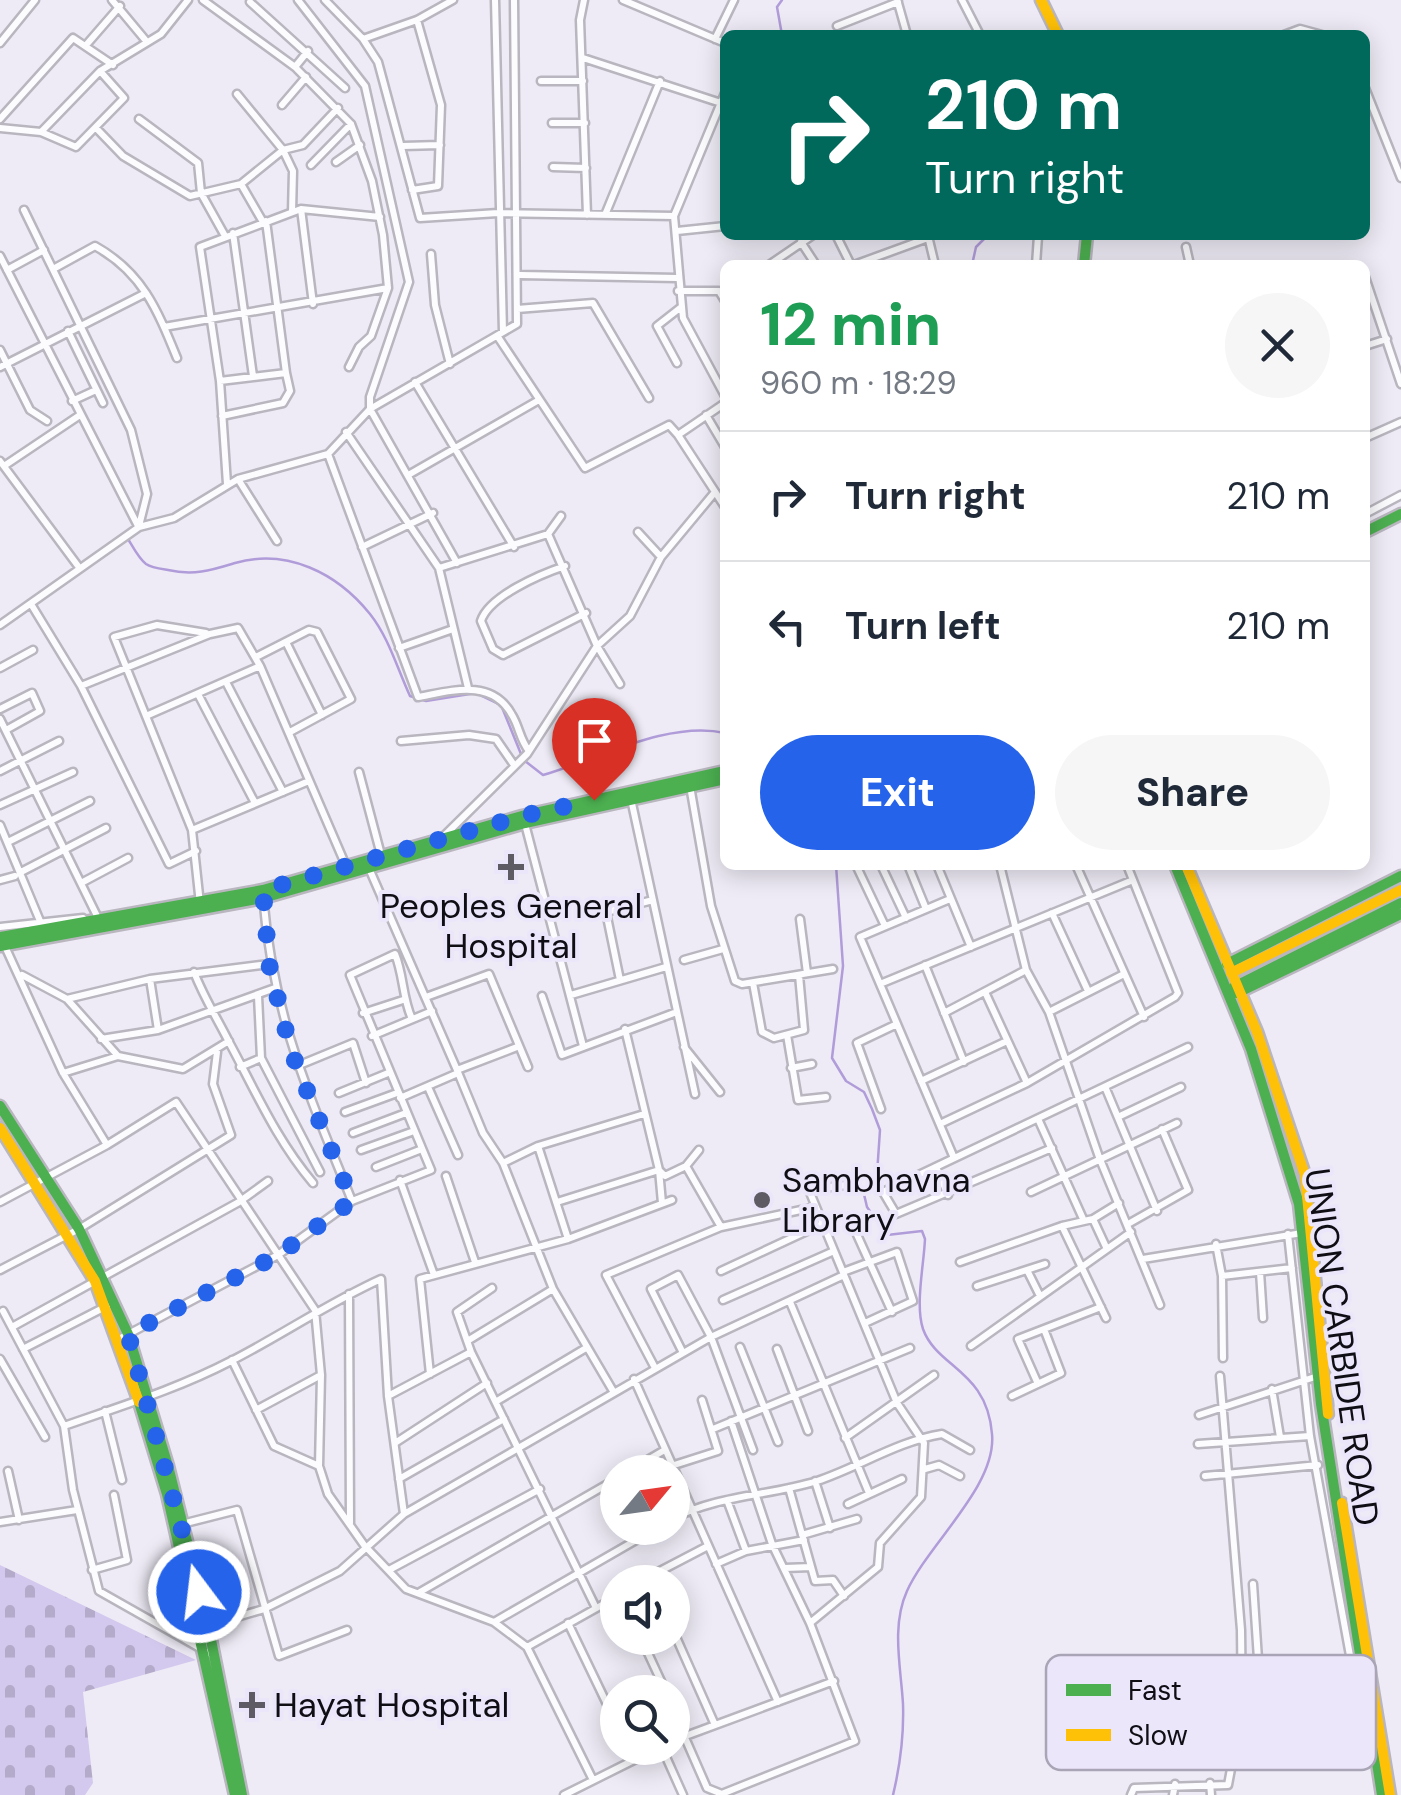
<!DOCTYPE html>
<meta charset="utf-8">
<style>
:root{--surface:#fff;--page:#f6f6f7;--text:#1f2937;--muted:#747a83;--line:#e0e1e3;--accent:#2563eb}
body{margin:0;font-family:"DM Sans",sans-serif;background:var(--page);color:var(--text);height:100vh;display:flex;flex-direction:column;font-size:38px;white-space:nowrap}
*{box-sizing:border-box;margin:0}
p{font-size:32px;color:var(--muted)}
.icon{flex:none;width:55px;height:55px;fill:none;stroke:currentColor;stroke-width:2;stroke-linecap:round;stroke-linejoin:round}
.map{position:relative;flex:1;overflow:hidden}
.drawer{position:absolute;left:720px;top:260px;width:650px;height:610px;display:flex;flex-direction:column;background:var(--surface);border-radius:15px;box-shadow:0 5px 25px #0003}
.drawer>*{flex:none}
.top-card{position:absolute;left:720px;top:30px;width:650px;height:210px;border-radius:15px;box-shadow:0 5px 25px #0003;background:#00695c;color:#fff;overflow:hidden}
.needle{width:65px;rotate:61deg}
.buttons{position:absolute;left:600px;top:1455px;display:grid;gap:20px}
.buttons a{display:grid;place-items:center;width:90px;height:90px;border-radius:50%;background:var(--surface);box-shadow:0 5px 25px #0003;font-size:50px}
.pin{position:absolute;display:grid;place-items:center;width:85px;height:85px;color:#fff;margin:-102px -42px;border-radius:50% 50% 50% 0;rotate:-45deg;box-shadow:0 0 10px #0007}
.pin .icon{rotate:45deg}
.me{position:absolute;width:110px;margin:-55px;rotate:345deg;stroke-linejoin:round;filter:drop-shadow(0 0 8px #0008)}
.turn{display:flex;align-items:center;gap:35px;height:210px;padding:0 40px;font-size:45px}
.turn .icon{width:130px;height:130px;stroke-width:2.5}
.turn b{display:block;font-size:70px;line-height:85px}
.round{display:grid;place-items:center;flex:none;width:105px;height:105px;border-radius:52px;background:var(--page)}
.overview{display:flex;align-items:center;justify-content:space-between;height:170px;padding:0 40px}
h1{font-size:60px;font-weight:800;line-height:75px;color:#1e9e55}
.primary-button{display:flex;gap:20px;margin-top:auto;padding:20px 40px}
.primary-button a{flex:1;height:115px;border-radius:60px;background:var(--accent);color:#fff;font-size:40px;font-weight:800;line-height:115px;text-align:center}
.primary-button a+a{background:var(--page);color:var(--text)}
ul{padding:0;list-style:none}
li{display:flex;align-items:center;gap:30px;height:130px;padding:0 40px;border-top:2px solid var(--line)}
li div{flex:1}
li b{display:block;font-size:38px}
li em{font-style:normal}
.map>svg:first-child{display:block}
.cemetery{fill:url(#cemetery-stones)}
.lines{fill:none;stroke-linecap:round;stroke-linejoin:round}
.stream{stroke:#b09cd9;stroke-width:2.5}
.street-casing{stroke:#b9b6bf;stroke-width:11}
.fast-casing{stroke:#b9b6bf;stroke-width:15}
.slow-casing{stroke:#b9b6bf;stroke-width:15}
.street{stroke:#fcfcfe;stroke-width:6}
.fast{stroke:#4caf50;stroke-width:10}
.slow{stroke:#ffc107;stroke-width:10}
.route{stroke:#2563eb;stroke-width:18;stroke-dasharray:0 32.4}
.poi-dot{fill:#5e5b64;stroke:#ece6fb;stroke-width:4}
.labels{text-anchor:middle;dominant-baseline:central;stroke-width:8;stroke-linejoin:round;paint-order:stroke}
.poi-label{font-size:35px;fill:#100e15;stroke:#ece6fb;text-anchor:start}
.street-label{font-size:35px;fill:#100e15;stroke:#ece6fb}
.key{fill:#ece6fb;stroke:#aaa5b6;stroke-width:2.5}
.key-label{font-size:28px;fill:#100e15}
</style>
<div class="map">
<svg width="1401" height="1795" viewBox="0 0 1401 1795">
<defs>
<pattern id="cemetery-stones" width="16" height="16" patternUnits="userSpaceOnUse" patternTransform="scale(2.5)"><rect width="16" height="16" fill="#d3c8ed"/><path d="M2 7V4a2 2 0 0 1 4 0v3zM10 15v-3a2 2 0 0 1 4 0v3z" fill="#b4abca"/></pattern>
</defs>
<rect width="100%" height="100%" fill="#eeebf6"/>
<!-- cemetery -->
<path class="cemetery" d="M0 1565 196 1660 83 1692 93 1783 85 1795H0Z"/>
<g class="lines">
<!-- stream -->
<path class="stream" d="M782 35 777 7 782 0
M972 265 976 247 988 235
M128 539C133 547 139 559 146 564 152 568 162 569 168 570 194 576 212 570 235 563 287 548 337 573 370 614 389 638 397 668 410 696L426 701 476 693 501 705 521 754
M525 761 543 775C596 760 668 720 725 733
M836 865 843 966 832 1058 846 1081 864 1092 872 1109 880 1130 877 1174
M863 1190 867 1207 887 1235 922 1231 925 1239C924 1264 915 1305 923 1329 937 1368 987 1370 992 1434 997 1486 928 1544 907 1591 891 1626 901 1668 903 1704 904 1734 900 1766 893 1795"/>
<!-- street casing -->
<g class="street-casing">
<path id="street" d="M112 0 147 42
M203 0 295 67 351 124 372 181 383 235 388 288 371 336 359 347 349 367
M298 0 365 86 409 282 370 397V409L457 563
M325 0 363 39 378 62 420 218 498 213 674 216
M495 0 503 332
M584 0 580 20 587 215
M623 0 725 43
M962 0 980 35
M250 2 345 88
M898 3 907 35
M837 26 898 2
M1284 35 1300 29 1322 35
M363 39 417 20 453 0
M715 39 734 0
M0 43 35 0
M87 44 120 6
M583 58 721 103
M295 67 308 51
M541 81H583
M1365 88 1401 178
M725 93 674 216 683 318 725 396
M237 94 283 150 293 171 292 212
M282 105 306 77
M0 119 73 38 113 65
M139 119 198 163 201 193 225 236
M552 123H585
M0 128 41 132 76 147 124 98 100 71
M96 128 123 156 190 196 241 184 283 150 303 145 338 108
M41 132 100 71 161 34 188 0
M403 146 440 145
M336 162 360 145
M311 165 351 124
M553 167 586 168
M241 184 263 222
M412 190 438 186 441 105 417 20
M301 209 313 304
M24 210 131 430 147 494 139 526
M605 215 660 81
M266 221 286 373
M677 231 725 226
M233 233 253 376
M836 235 851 265
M928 236 935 265
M801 242 816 265
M1186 247 1190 265
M431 254 435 305 450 364
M0 256 138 526
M769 265 813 235
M854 265 928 238
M1036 265 1038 236
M55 268 95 246C142 272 157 309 177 358
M7 270 44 250
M520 275 677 278
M1365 277 1401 384
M678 291H719L725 301
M517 309 593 303 649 398
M164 327 388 288
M68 331 103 403
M498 337 585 468 669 425 678 435
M1365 346 1387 339
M0 350 30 410 47 421
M677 363 657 326 680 308
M0 367 146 293
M220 381 286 373 290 391 283 403 222 416
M415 382 514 547
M72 401 96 390
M725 403 678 435 725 507
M706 415 725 447
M346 432 439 568 468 688
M1365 438 1401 422
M328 454 418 697C451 691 492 678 512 715 519 726 520 740 529 751
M0 461 78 566
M4 466 80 415
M410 474 539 400
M238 479 277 541
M227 484 220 381 200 247 301 209 380 217
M1365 514 1401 495
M638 532 661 557
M548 534 561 516
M362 547 433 513
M565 566C541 574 489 596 481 621L493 649 503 655 586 613
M439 568 548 534 597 646 620 684
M31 604 81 686 169 864 196 851
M0 625 139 527 174 518 238 479 328 454 370 409 517 324 514 0
M286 642 322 715
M399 648 453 629
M256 657 309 630 317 632 351 699 290 732
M0 668 33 650
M227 684 283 792
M81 686 210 634 238 628 260 666 346 866
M199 696 255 803
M0 709 32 693 40 711 6 730
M146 716 260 666
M0 719 99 920
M401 741 469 735 496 739 514 765
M0 771 59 741
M359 772 381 855
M690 786 711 906 735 981 742 984 833 969
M631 799 695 1094
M0 805 73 772
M524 820 583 1046
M0 825 40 921
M192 830 309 781
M443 837 527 754 597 646 630 616 661 557 715 492
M8 842 90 801
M856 865 885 926
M881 865 906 918
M908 865 926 909
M937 865 971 947
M1000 865 1026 970 1049 1012 1099 1157 1160 1305
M1076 865 1144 1017
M368 866 457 1070
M21 872 106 828
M0 880 15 876
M83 882 128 858
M263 896C273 1016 308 1092 352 1201
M950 899 860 937 954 1158
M200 904 192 830 114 637 157 625 206 633
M1052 913 1088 991
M800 919 807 973
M0 927 83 918
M3 942 63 1073 107 1145
M684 960 723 949
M925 965 964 1062
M194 972C204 998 217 1018 229 1042 256 1092 276 1139 313 1183
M22 975 67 999 118 1056
M150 979 158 1030
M620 980 606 912 653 900
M753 983 762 1032 774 1038 804 1030 799 975
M880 984 1133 880
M985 992 1027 1083
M571 995 666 967
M258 996 261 1058 320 1172
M542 996 562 1055 674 1013
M426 997 489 974 528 1067
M67 999 150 979 269 964
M1049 1012 1124 974
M363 1013 403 1000
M944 1013 1026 970
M625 1029 659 1170 662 1203
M787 1035 798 1100 826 1097
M372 1036 432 1011
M101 1039 158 1030 275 988
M517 1047 457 1070 483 1133 503 1163 553 1289 613 1391
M684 1047 720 1092
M297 1066 353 1043 366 1083
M240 1067 261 1058
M791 1068 812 1064
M63 1073 118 1056 183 1069 229 1041
M921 1081 1007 1041
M428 1087 458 1155
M1106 1089 1157 1211
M339 1093 388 1073
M400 1098 458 1073
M881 1109 857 1043 897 1024
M345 1112 397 1093
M1120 1116 1181 1087
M1039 1121 1084 1221 1093 1219 1106 1247
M940 1124 1027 1083 1175 997 1178 993 1127 865
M353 1133 406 1113
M538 1146 568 1239
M1052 1148 896 1214 883 1192 1188 1047
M361 1150 414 1131
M503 1163 538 1146 644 1114
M686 1166 721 1227
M376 1167 422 1149
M936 1167 948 1195
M446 1176 475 1262
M400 1180 434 1275
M1031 1192 1177 1123
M0 1202 107 1145 176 1102 315 1310 321 1375 319 1466 328 1494 364 1545 406 1589 494 1622 527 1647 593 1780
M557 1202 659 1170 665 1176 686 1166 699 1150
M849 1217 892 1312
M1093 1219 1119 1203
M1128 1224 1188 1190 1162 1129
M1062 1226 1084 1221
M1288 1234 1310 1436 1357 1694
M1216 1244 1222 1276 1223 1358
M1143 1259 1302 1233
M960 1262 1062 1226 1106 1318
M0 1270 79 1229 231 1135 213 1084 217 1052
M1027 1270 1039 1294
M721 1271 822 1224
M843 1272 897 1252 913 1301 865 1323
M1260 1272 1263 1318
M1222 1276 1292 1268
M977 1286 1045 1264
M492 1288 457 1312 471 1352 595 1606
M349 1294 350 1523
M723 1300 834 1251
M790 1302 869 1493
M3 1311 64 1426 73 1490 99 1591 212 1655
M12 1327 239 1202 268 1181
M119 1339 278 1255 352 1201 431 1170 350 975 395 954C404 976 402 997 412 1019
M469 1340 553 1289
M971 1346 1131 1232
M740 1347 778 1442
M23 1349 107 1306
M777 1349 808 1431
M683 1353 651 1289 678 1275 711 1337 753 1450
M0 1359 45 1437
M232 1360 274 1446 319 1466
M655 1368 606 1275 721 1227 815 1207
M430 1374 420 1279 568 1239 672 1200
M634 1379 778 1702
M1038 1384 1018 1339 1101 1307
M1272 1389 1280 1437
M388 1396 471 1352
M1012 1396 1061 1373 1044 1329
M497 1401 586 1348
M256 1410 321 1375
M105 1411 122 1480
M1199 1415 1318 1376
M64 1426C121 1406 177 1389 231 1361 282 1335 328 1303 381 1279L388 1396 404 1514
M713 1429 910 1348
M845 1438 934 1375
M395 1443 487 1383
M1198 1444 1310 1436
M671 1466 718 1451 702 1400
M925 1469 939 1465 960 1476
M8 1471 19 1520
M627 1472 663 1451
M1205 1476 1318 1465
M399 1479 504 1419
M815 1481 830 1528
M789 1488 815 1581 833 1580 844 1596
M727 1500 746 1551
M848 1504 902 1479
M672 1519C717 1495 769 1496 817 1481 859 1467 898 1441 942 1434L970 1450
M0 1522 77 1510
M182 1524 237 1510 279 1656 347 1630
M802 1535 857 1519
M716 1564 746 1551 804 1540
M785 1568 811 1567
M92 1570 127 1560 114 1495
M389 1570 540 1489
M639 1582 708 1546
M1253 1584 1258 1659
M420 1592 618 1478
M494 1622 657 1528
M568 1623 618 1727
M810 1623 878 1567 880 1543 921 1497 924 1443 897 1403 811 1195 815 1189 854 1184
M199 1628 264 1609 340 1571 404 1514 711 1337 844 1275
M672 1628 715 1725
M641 1638 666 1692
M527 1647 618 1596
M672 1708 707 1788 722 1794
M1242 1710 1322 1701 1320 1682
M672 1741 834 1681
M662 1748 683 1795
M1210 1783 1211 1795
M564 1795 658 1748
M719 1795 855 1741 810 1623 772 1544 731 1421
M1131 1795 1134 1788 1228 1785 1242 1710 1241 1630 1220 1376
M1173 1795 1175 1784"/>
</g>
<!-- fast casing -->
<g class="fast-casing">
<path id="fast" d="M1084 265 1087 235
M1365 532 1401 514
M1175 865 1251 1049 1299 1204 1321 1404 1382 1795
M0 937 263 890 522 816 725 771
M0 946 263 898 525 823 725 779
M1227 964 1401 876
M1234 987 1401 903
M1237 993 1401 914
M0 1106 79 1229 128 1334 168 1466 208 1625 242 1795
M139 1402 167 1494 235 1795"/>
</g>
<!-- slow casing -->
<g class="slow-casing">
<path id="slow" d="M1041 0 1058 35
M1186 865 1257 1032 1305 1175 1328 1414
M1231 973 1401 890
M0 1128 95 1281 139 1402
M1342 1503 1390 1795"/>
</g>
<!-- street -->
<use href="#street" class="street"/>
<!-- fast -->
<use href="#fast" class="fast"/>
<!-- slow -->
<use href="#slow" class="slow"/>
</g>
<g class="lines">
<!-- route -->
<path class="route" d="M199 1592 128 1334 278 1255 352 1201 291 1051 269 964 263 890 522 816 594 800"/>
</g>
<!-- markers -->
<g class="poi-dot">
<path d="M506 852h10v10h10v10h-10v10h-10v-10h-10v-10h10z"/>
<circle cx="762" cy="1200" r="10"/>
<path d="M247 1690h10v10h10v10h-10v10h-10v-10h-10v-10h10z"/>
</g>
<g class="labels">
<!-- poi labels -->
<g class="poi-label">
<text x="511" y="906" text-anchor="middle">Peoples General<tspan x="511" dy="40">Hospital</tspan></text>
<text x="782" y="1180">Sambhavna<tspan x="782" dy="40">Library</tspan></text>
<text x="274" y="1705">Hayat Hospital</text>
</g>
<!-- street labels -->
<g class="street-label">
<text transform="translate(1342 1347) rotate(82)">UNION CARBIDE ROAD</text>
</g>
</g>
<!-- legend -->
<rect x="1046" y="1655" width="330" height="115" rx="15" class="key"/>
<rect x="1066" y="1684" width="45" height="12" fill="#4caf50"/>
<rect x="1066" y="1729" width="45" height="12" fill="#ffc107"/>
<g class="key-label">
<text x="1128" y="1700">Fast</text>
<text x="1128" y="1745">Slow</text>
</g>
</svg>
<div class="buttons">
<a><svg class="needle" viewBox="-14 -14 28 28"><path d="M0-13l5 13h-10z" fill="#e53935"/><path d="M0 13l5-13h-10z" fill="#747a83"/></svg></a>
<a><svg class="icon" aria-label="sound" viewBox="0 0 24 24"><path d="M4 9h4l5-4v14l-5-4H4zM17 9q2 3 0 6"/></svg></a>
<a><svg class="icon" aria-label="search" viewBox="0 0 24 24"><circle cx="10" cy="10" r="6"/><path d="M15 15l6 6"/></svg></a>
</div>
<div class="pin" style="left:594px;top:800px;background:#d93025"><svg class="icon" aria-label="arrive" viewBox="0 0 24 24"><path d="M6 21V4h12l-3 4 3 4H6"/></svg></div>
<svg class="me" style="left:199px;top:1592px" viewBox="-20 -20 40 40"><circle r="17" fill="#2563eb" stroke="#fff" stroke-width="3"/><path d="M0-11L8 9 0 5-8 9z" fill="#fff"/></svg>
<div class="top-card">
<div class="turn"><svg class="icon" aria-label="right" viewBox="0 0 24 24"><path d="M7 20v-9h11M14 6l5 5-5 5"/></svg><div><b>210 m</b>Turn right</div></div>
</div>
<section class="drawer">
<div class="overview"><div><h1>12 min</h1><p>960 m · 18:29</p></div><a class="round"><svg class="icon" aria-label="close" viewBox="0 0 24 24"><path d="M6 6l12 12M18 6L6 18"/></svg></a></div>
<ul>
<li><svg class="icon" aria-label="right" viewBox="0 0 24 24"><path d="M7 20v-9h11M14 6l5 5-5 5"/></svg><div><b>Turn right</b></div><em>210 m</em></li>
<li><svg class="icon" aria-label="left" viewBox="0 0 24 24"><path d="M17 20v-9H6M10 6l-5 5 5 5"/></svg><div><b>Turn left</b></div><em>210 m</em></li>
</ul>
<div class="primary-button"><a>Exit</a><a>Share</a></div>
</section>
</div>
